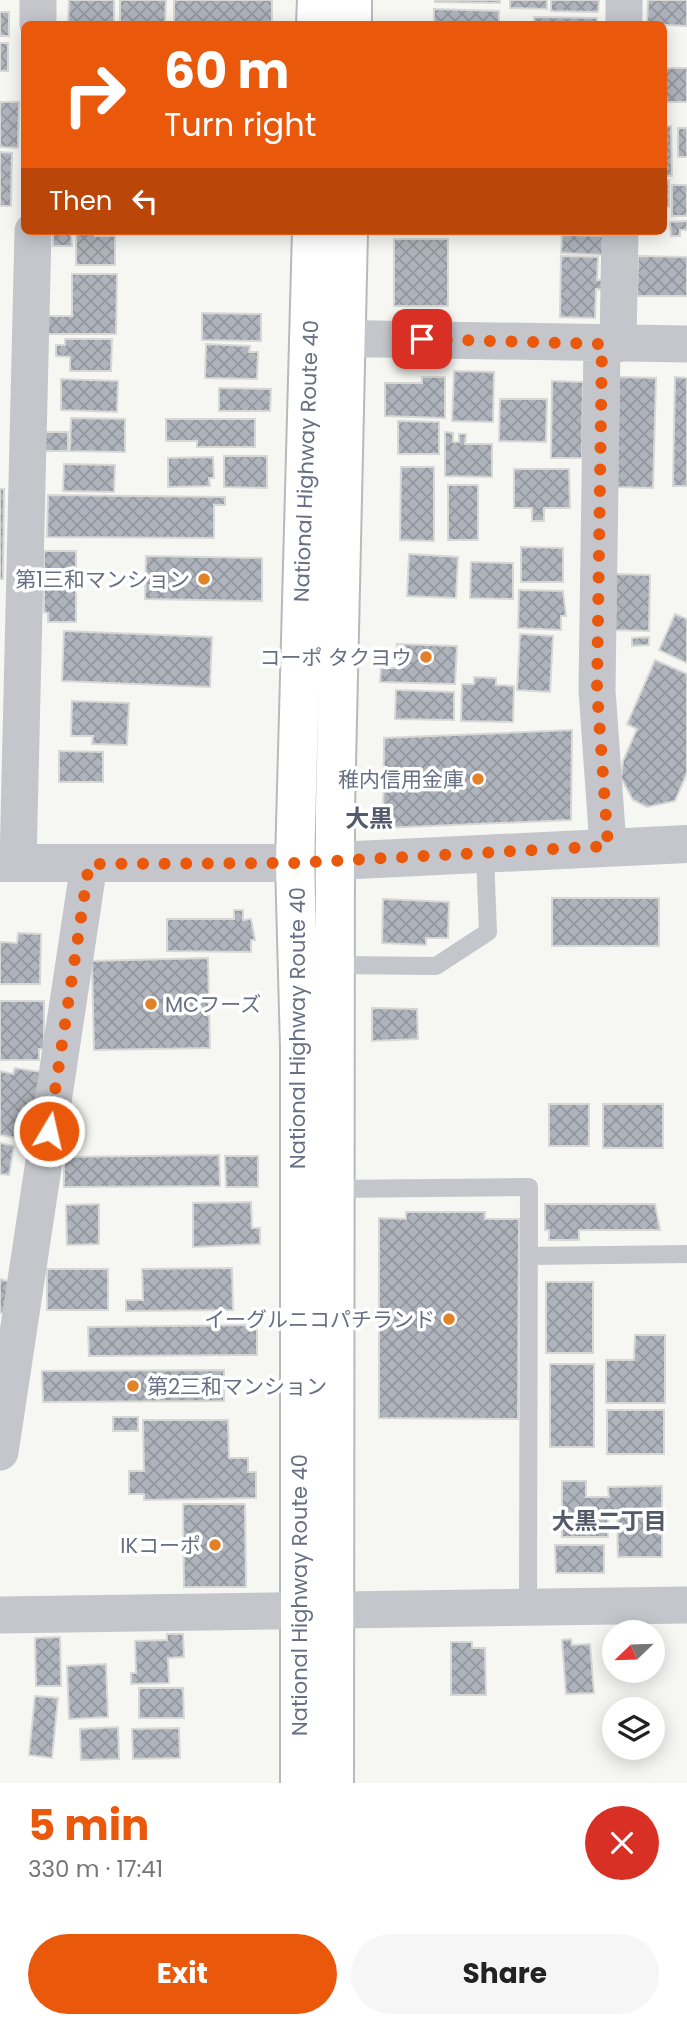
<!DOCTYPE html>
<meta charset="utf-8">
<style>
:root{--surface:#fff;--page:#f6f6f6;--text:#222;--muted:#767676;--accent:#ea580c}
body{margin:0;font-family:Poppins,"Noto Sans JP",sans-serif;background:var(--page);color:var(--text);height:100vh;display:flex;flex-direction:column;font-size:26px;white-space:nowrap}
*{box-sizing:border-box;margin:0}
p{font-size:23px;color:var(--muted)}
.icon{flex:none;width:38px;height:38px;fill:none;stroke:currentColor;stroke-width:2;stroke-linecap:round;stroke-linejoin:round}
.map{position:relative;height:1783px;overflow:hidden}
.sheet{display:flex;flex-direction:column;background:var(--surface);flex:1}
.sheet>*{flex:none}
.hud{position:absolute;left:21px;top:21px;width:646px;height:214px;border-radius:10px;box-shadow:0 4px 18px #0003;background:#ea580c;color:#fff;overflow:hidden}
.needle{width:46px;rotate:247deg}
.fabs{position:absolute;left:602px;top:1620px;display:grid;gap:14px}
.fabs a{display:grid;place-items:center;width:63px;height:63px;border-radius:50%;background:var(--surface);box-shadow:0 4px 18px #0003;font-size:35px}
.pin{position:absolute;display:grid;place-items:center;width:60px;height:60px;color:#fff;margin:-30px;border-radius:14px;box-shadow:0 4px 10px #0006}
.me{position:absolute;width:77px;margin:-38px;rotate:9deg;stroke-linejoin:round;filter:drop-shadow(0 0 5px #0008)}
.turn{display:flex;align-items:center;gap:24px;height:147px;padding:0 28px;font-size:32px}
.turn .icon{width:91px;height:91px;stroke-width:2.5}
.turn b{display:block;font-size:49px;line-height:60px}
.then{display:flex;align-items:center;height:66px;padding:0 28px;background:#0003;gap:14px;font-size:26px}
.round{display:grid;place-items:center;flex:none;width:74px;height:74px;border-radius:37px;background:var(--page)}
.headline{display:flex;align-items:center;justify-content:space-between;height:119px;padding:0 28px}
h1{font-size:42px;font-weight:700;line-height:52px;color:var(--accent)}
.primary-button{display:flex;gap:14px;margin-top:auto;padding:14px 28px}
.primary-button a{flex:1;height:80px;border-radius:42px;background:var(--accent);color:#fff;font-size:28px;font-weight:700;line-height:80px;text-align:center}
.primary-button a+a{background:var(--page);color:var(--text)}
.map>svg:first-child{display:block}
.building{fill:url(#building-cross-hatch);stroke:#d7d8d6;stroke-width:2}
.lines{fill:none;stroke-linecap:round;stroke-linejoin:round}
.trunk-casing{stroke:#b7b9bd;stroke-width:42}
.service{stroke:#c4c6cb;stroke-width:18}
.minor{stroke:#c4c6cb;stroke-width:37}
.tertiary{stroke:#c4c6cb;stroke-width:38}
.trunk{stroke:#fff;stroke-width:38}
.route{stroke:#ea580c;stroke-width:12;stroke-dasharray:0 21.6}
.poi-dot{fill:#e28128;stroke:#fff;stroke-width:2.5}
.labels{text-anchor:middle;dominant-baseline:central;stroke-width:7;stroke-linejoin:round;paint-order:stroke}
.street-label{font-size:21px;fill:#666f84;stroke:#fff}
.poi-label{font-size:21px;fill:#666f84;stroke:#fff;text-anchor:end}
.neighbourhood-label{font-size:23px;font-weight:bold;fill:#535a69;stroke:#fff}
.quarter-label{font-size:24px;font-weight:bold;fill:#535a69;stroke:#fff}
</style>
<div class="map">
<svg width="687" height="1783" viewBox="0 0 687 1783">
<defs>
<pattern id="building-cross-hatch" width="8" height="8" patternUnits="userSpaceOnUse" patternTransform="scale(1.75)"><rect width="8" height="8" fill="#afb3bb"/><path d="M0 0l8 8M0 8l8-8" fill="none" stroke="#92969e"/></pattern>
</defs>
<rect width="100%" height="100%" fill="#f6f6f3"/>
<!-- building -->
<path class="building" d="M69 0H114V24H68Z
M120 0H166L165 24H120Z
M174 0H272V24H174Z
M435 0H500V3L435 2Z
M510 0H547V9L510 8Z
M551 0H599L598 12 551 11Z
M648 0H687V26L647 24Z
M434 9 499 11V24H434Z
M0 12H9V36H0Z
M534 17 597 18V24H534Z
M0 43H8V71H0Z
M663 68H687V102H663Z
M0 102H19L18 148 0 147Z
M663 126H671L672 176H663Z
M678 128H687V157H678Z
M0 152 12 153 11 206H0Z
M663 180H669V207H663Z
M672 185H687V216H672Z
M687 221V230H680V236H671L670 222Z
M76 231H95V236H115V265H76Z
M53 233H71L72 246H53Z
M562 235 606 236V255L561 253Z
M394 239H448V306H394Z
M561 256 598 257 597 280H605L604 290 596 289 595 318 560 317Z
M638 256 687 257V296H637Z
M72 274H117L116 334H46V316H72Z
M202 313 261 314V341L202 340Z
M65 339H112L111 371H70V357L56 356V345H65Z
M206 344 250 346 249 352H258L257 379 205 378Z
M454 371 494 372 493 422 452 421Z
M422 377H445V418L385 416V383H422Z
M619 377 656 378 653 488 617 487Z
M675 377 687 378V486H673Z
M61 379 118 381 117 412 61 410Z
M552 381 583 382 582 458H551Z
M219 388 271 389 270 411H219Z
M500 399H547L546 442 499 441Z
M71 418 125 419V452L70 451Z
M166 419H255V447H197V441H166Z
M398 421 439 422V454H398Z
M45 432H68V451H44Z
M445 432 453 433V442H459V434H466L465 444H492V477L445 476Z
M224 456H267V488L224 487Z
M213 457 214 478H209L210 486 168 487V458Z
M64 464 115 465 114 492 63 491Z
M401 467H434V541L400 540Z
M514 469H569L570 508H544V521H532V508H514Z
M448 485H478V540H448Z
M0 489H4L3 579H0Z
M48 495 225 497V505H214V538L47 537Z
M521 547 563 548V582H521Z
M44 551H76V622H48V613L44 612Z
M409 554 458 557 456 598 407 596Z
M146 556 262 558V601L145 599Z
M471 562 513 563V599L470 598Z
M616 574 650 575 649 631 615 630Z
M519 590 563 591 566 616H561V630L518 628Z
M675 614 687 619V663L659 650Z
M64 631 212 637 210 687 62 681Z
M520 634 553 636 550 692 517 690Z
M649 637V645L632 646V638Z
M397 644 457 646 455 684 380 682 381 668H396Z
M655 660 687 674V773L675 801 647 807 633 800 621 778 623 761 637 729 627 724Z
M474 677 496 678V685L514 686 513 722 461 721 462 684H474Z
M396 690 454 692V720L395 719Z
M72 701 129 703 127 745 92 744 93 736H71Z
M572 730 571 820 383 828 384 738Z
M59 751 103 752V782H59Z
M552 898H659V946H552Z
M383 899 449 902 448 938H426V945L382 943Z
M234 910H243V920L251 919 255 940H251V952L167 951V919H234Z
M18 933 41 934 40 984H0V942L17 943Z
M208 958 210 1048 94 1050 92 961Z
M0 1001H44V1049H39V1060H0Z
M372 1008 417 1009 418 1039 372 1041Z
M15 1068 41 1072 29 1140 0 1135V1071L13 1074Z
M549 1104H589V1146H549Z
M603 1104H663V1148H603Z
M0 1143 14 1146 9 1175 0 1174Z
M219 1155 220 1186 64 1187V1157Z
M225 1156H258V1187H226Z
M251 1202 252 1228H260V1244L193 1247V1203Z
M99 1204V1244L67 1245 66 1205Z
M545 1204H655L660 1230H579V1240H549V1230H545Z
M406 1212H485V1219H519L518 1419 379 1418V1218L406 1219Z
M232 1268 233 1310 126 1311V1300H143L142 1269Z
M47 1269H108V1310H47Z
M0 1279 10 1282 4 1313H0Z
M546 1282H593V1353H546Z
M257 1325V1355L89 1356 88 1327Z
M635 1335H665V1403H606V1360H634Z
M550 1364H594V1447H550Z
M224 1370V1401L43 1402 42 1371Z
M607 1410H664V1454H607Z
M113 1417H138V1431H113Z
M143 1420H228L229 1458H248V1472H256V1498L144 1500V1494H129V1471H144Z
M562 1481H586V1497H609L608 1487 662 1486V1557H618L617 1512H608V1537H562Z
M183 1504H245L246 1587H184Z
M555 1545H604V1573H556Z
M167 1634H183L184 1657 168 1658 169 1683 131 1684V1673H136L135 1641 167 1640Z
M60 1637 61 1686H36L35 1638Z
M571 1639 572 1645 590 1644 594 1693 566 1694 562 1640Z
M451 1642H472V1648H485L486 1695H451Z
M106 1664 108 1717 69 1719 67 1666Z
M139 1688H183L184 1718H139Z
M35 1696 58 1698 52 1758 29 1755Z
M118 1727 119 1759 81 1760 80 1729Z
M179 1728 180 1758 133 1759 132 1729Z"/>
<g class="lines">
<!-- trunk casing -->
<g class="trunk-casing">
<path id="trunk" d="M316 24 317 0
M352 24V0
M300 1783V1048L295 863 312 231
M334 1783 335 809 348 231"/>
</g>
<!-- service -->
<path class="service" d="M337 965 436 966 488 932 485 855
M331 1189 529 1187 528 1609
M529 1256 687 1254"/>
<!-- minor -->
<path class="minor" d="M38 24V0
M624 24V0
M314 338 687 344
M602 344 597 690 608 846
M618 344 620 231
M18 863 33 231
M0 1452 89 864
M0 1615 687 1605"/>
<!-- tertiary -->
<path class="tertiary" d="M0 863H295L687 844"/>
<!-- trunk -->
<use href="#trunk" class="trunk"/>
</g>
<g class="lines">
<!-- route -->
<path class="route" d="M49 1131 89 864 295 863 608 846 597 690 602 344 422 339"/>
</g>
<!-- markers -->
<g class="poi-dot">
<circle cx="204" cy="579" r="7"/>
<circle cx="426" cy="657" r="7"/>
<circle cx="478" cy="779" r="7"/>
<circle cx="151" cy="1004" r="7"/>
<circle cx="449" cy="1319" r="7"/>
<circle cx="133" cy="1386" r="7"/>
<circle cx="215" cy="1545" r="7"/>
</g>
<g class="labels">
<!-- street labels -->
<g class="street-label">
<text transform="translate(306 461) rotate(-88)">National Highway Route 40</text>
<text transform="translate(297 1028) rotate(-90)">National Highway Route 40</text>
<text transform="translate(299 1595) rotate(-90)">National Highway Route 40</text>
</g>
<!-- poi labels -->
<g class="poi-label">
<text x="190" y="579">第1三和マンション</text>
<text x="412" y="657">コーポ タクヨウ</text>
<text x="464" y="779">稚内信用金庫</text>
<text x="165" y="1004" text-anchor="start">MCフーズ</text>
<text x="435" y="1319">イーグルニコパチランド</text>
<text x="147" y="1386" text-anchor="start">第2三和マンション</text>
<text x="201" y="1545">IKコーポ</text>
</g>
<!-- neighbourhood labels -->
<g class="neighbourhood-label">
<text x="609" y="1521">大黒二丁目</text>
</g>
<!-- quarter labels -->
<g class="quarter-label">
<text x="369" y="818">大黒</text>
</g>
</g>
</svg>
<div class="fabs">
<a><svg class="needle" viewBox="-14 -14 28 28"><path d="M0-13l5 13h-10z" fill="#e53935"/><path d="M0 13l5-13h-10z" fill="#767676"/></svg></a>
<a><svg class="icon" aria-label="layers" viewBox="0 0 24 24"><path d="M12 4l9 5-9 5-9-5zM3 14l9 5 9-5"/></svg></a>
</div>
<div class="pin" style="left:422px;top:339px;background:#d93025"><svg class="icon" aria-label="arrive" viewBox="0 0 24 24"><path d="M6 21V4h12l-3 4 3 4H6"/></svg></div>
<svg class="me" style="left:49px;top:1131px" viewBox="-20 -20 40 40"><circle r="17" fill="#ea580c" stroke="#fff" stroke-width="3"/><path d="M0-11L8 9 0 5-8 9z" fill="#fff"/></svg>
<div class="hud">
<div class="turn"><svg class="icon" aria-label="right" viewBox="0 0 24 24"><path d="M7 20v-9h11M14 6l5 5-5 5"/></svg><div><b>60 m</b>Turn right</div></div>
<div class="then">Then<svg class="icon" aria-label="left" viewBox="0 0 24 24"><path d="M17 20v-9H6M10 6l-5 5 5 5"/></svg></div>
</div>
</div>
<section class="sheet">
<div class="headline"><div><h1>5 min</h1><p>330 m · 17:41</p></div><a class="round" style="background:#d93025;color:#fff"><svg class="icon" aria-label="close" viewBox="0 0 24 24"><path d="M6 6l12 12M18 6L6 18"/></svg></a></div>
<div class="primary-button"><a>Exit</a><a>Share</a></div>
</section>
